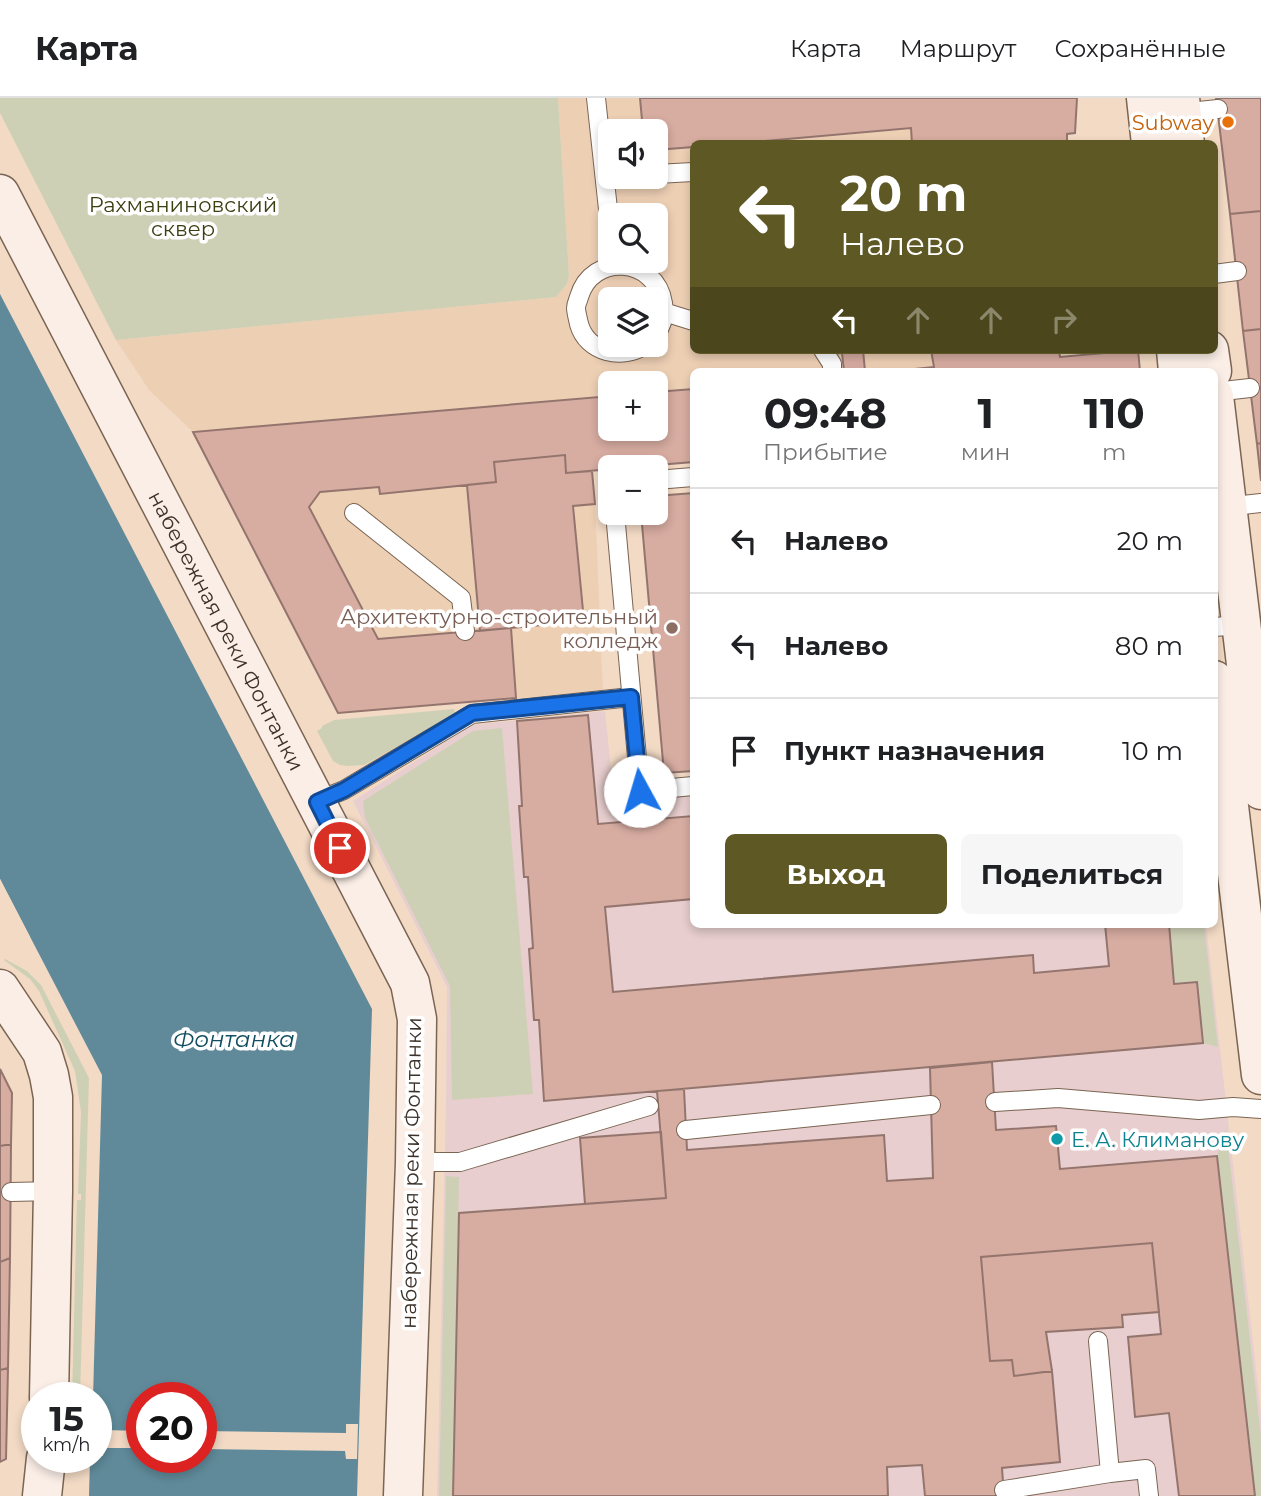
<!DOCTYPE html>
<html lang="ru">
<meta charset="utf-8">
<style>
:root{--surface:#fff;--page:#f6f6f6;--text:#202124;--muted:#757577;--line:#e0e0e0;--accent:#5e5824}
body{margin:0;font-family:Montserrat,sans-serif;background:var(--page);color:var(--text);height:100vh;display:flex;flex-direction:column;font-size:26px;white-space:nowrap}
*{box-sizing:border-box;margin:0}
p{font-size:23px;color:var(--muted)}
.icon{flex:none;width:38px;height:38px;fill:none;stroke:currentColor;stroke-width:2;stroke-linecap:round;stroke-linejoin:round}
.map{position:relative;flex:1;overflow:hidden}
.sheet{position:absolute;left:690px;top:270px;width:528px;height:560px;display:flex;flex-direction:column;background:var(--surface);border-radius:10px;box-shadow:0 4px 10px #0003}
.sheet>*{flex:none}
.guide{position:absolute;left:690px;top:42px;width:528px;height:214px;border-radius:10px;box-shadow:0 4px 10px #0003;background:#5e5824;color:#fff;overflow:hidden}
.controls{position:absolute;left:598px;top:21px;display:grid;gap:14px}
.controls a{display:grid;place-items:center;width:70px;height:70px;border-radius:10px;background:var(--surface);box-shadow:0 4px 10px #0003;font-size:35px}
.speed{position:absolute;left:21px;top:1284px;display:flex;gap:14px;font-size:35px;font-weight:700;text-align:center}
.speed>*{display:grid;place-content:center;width:91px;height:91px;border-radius:50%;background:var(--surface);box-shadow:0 4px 10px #0003;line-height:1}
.speed small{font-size:18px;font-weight:400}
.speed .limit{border:10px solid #d22;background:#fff;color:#111}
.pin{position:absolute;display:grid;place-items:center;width:60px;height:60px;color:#fff;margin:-30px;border:4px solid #fff;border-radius:50%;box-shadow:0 2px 7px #0007}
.me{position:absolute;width:77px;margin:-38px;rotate:354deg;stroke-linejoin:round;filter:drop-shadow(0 0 5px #0008)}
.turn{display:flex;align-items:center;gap:24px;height:147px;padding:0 35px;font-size:32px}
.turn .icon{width:91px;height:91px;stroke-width:2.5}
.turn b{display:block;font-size:49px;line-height:60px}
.lanes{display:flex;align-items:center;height:66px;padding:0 35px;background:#0003;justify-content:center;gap:35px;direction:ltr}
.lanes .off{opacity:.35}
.eta{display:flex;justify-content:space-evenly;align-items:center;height:119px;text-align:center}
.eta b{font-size:42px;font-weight:700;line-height:49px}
.action{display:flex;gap:14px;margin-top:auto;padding:14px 35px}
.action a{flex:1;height:80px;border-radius:10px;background:var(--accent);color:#fff;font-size:28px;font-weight:700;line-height:80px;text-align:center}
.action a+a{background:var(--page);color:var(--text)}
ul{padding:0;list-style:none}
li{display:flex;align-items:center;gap:21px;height:105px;padding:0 35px;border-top:2px solid var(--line)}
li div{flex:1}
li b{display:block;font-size:26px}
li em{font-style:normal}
header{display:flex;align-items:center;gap:42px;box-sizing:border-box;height:98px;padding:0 35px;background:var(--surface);border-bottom:2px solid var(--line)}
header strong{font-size:33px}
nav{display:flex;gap:38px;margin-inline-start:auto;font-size:24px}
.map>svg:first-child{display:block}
.built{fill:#edcfb4;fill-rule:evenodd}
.industrial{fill:#e8cece}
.green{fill:#ced0b6}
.water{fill:#608a9a;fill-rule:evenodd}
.pier{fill:#f2dac5}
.building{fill:#d7aca1;stroke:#93756e;stroke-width:2}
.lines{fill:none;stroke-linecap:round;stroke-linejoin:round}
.lane-casing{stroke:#7a6553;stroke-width:20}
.secondary-casing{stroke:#7a6553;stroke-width:41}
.lane{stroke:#fff;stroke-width:18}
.secondary{stroke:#fbeee7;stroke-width:38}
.route-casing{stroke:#114b97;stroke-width:18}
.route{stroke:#1a73e8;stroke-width:12}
.food-dot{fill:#e8710a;stroke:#fff;stroke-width:2.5}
.education-dot{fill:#8d6e63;stroke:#fff;stroke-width:2.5}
.culture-dot{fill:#0f9aa8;stroke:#fff;stroke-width:2.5}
.labels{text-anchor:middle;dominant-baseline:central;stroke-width:7;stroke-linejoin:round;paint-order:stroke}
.food-label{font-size:21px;fill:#c56008;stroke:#fff;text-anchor:end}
.park-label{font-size:21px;fill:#3e3f11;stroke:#fff}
.education-label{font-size:21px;fill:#785e54;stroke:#fff;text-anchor:end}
.street-label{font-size:21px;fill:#3c322a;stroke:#fff}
.culture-label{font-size:21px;fill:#0d838f;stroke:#fff;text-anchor:start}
.water-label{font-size:23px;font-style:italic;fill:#114e60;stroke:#fff}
</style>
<header>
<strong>Карта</strong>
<nav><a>Карта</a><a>Маршрут</a><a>Сохранённые</a></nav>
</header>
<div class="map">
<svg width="1261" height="1398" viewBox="0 0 1261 1398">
<rect width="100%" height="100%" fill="#f2dac5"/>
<!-- built -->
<path class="built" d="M558 0H1077L1075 35 1067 36V45L693 46V252H1059L1060 259 1138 252 1140 273H693V364L633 369H611V371L592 373 595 406 603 596 516 600 338 615 193 334 149 292 116 242 556 199 567 186 569 178ZM611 33H656V79H611ZM611 117H656V163H611ZM611 201H656V247H611ZM611 285H656V331H611Z"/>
<!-- industrial -->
<path class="industrial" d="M605 613 613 691 693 683V826H1206L1261 1316V1398H437L446 1005 447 889 353 703 472 627Z"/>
<!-- green -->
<path class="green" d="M0 0H558L569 178 567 186 556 199 116 242 0 15Z
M454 611 455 616 364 667 347 668 340 667 333 663 317 633 322 630V628L334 622Z
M502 630 533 996 452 1002 450 888 365 720 363 703 473 633Z
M1169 826H1204L1218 949 1203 945 1197 884 1174 886Z
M5 861 27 873 41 887 89 980 80 1300H72L77 1102H81V1096H78L81 1014 75 973 39 893 30 881 4 862Z
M1226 1030 1261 1338V1398H1255L1217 1058Z
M446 1078 459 1079 453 1398H439Z"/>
<!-- water -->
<path class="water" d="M0 196 372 911 357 1398H89L90 1360H96V1300H93L102 977 0 781ZM142 1300H201V1360H142Z"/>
<!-- pier -->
<path class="pier" d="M0 781 30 839 27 841 0 789Z
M96 1323H103L104 1332 142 1333V1350H104L103 1358H96Z
M346 1326H358L357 1361H346L345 1353 201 1351V1333L346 1335Z"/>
<!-- building -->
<path class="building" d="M640 0H1077L1075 35 1067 36V46H912L911 30 730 46H693V49L656 52V33H643Z
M1216 0H1261V113L1230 116Z
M1261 113V231L1243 233 1230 116Z
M611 215V222L601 223 600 216Z
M1261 231V345L1257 346 1243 233Z
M832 252H863L865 273H844L842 255 832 256Z
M931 252H1059L1060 259 1138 252 1140 273H895L934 269Z
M693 291V364L633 369H611V371L566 375 565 357 494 364 496 384 380 396 379 389 320 394 309 409 378 541 511 530 516 600 338 615 193 334 611 298V331H656V294Z
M1261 345V383L1257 346Z
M565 357 566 375 592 373 595 406 573 408 584 523 480 533 467 387 496 384 494 364Z
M693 395V673L664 675 641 415H656V398Z
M588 617 598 726 693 718V801L605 809 613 894 1033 857 1034 875 1109 868 1105 826H1169L1174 886 1197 884 1203 945 544 1003 539 922H534L529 851 533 850 528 779H524L519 708H522L517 623Z
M992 964 996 1032 1056 1028 1060 1071 1217 1058 1255 1398H1179L1169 1315 1135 1319 1128 1239 1161 1236 1152 1145 981 1159 990 1263 1012 1262 1014 1278 1052 1273 1060 1364 1002 1370 1004 1398H925L922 1367 887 1369 888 1398H453L459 1115 666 1100 657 993 684 991 687 1052 884 1037 887 1083 933 1080 930 970Z
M0 971 12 995 11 1046 0 1048Z
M661 1034 666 1100 585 1106 580 1040Z
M11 1046 10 1160 0 1164V1048Z
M1152 1145 1159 1214 1122 1217 1123 1229 1046 1234 1052 1273 1014 1278 1012 1262 990 1263 981 1159Z
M10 1160 8 1270 0 1272V1164Z
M8 1270 6 1361 0 1364V1272Z"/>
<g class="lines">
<!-- lane casing -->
<g class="lane-casing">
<path id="lane" d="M596 0 611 139
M1180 15 1218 11
M656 76 693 74
M1214 176 1237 173
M664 214 693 223
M645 247C623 262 587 255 579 226 578 221 576 214 576 210 576 206 578 203 579 199 592 154 656 159 663 205 665 216 663 226 656 236
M823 252 832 266V273
M1214 294 1250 290
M656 382 693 379
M1225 409 1261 405
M354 415 461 500 465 533
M615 415 640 693 693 688
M1214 529 1242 527
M317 703 344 692 472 616 631 599
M995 1004 1058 1000 1199 1012 1233 1009 1261 1011
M686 1032 931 1007
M415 1064H460L649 1008
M11 1094 53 1093
M1098 1243 1110 1375 1146 1371 1149 1398
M1004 1392 1110 1375"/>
</g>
<!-- secondary casing -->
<g class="secondary-casing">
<g id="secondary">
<path d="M1146 0 1151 46"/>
<path d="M1180 0 1185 46"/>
<path id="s1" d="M0 96 410 885 417 921 415 1064 403 1398"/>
<path d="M1176 252 1178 273"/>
<path d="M1209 252 1212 273"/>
<path d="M1214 298 1261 692"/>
<path d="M1214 582 1261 977"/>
<path d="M0 891 42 954 49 977 53 999V1093L49 1300"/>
<path d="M42 1398 46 1360"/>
</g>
</g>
<!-- lane -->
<use href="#lane" class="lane"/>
<!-- secondary -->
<use href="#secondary" class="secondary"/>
</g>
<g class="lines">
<!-- route casing -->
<g class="route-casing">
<path id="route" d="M340 750 317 704 344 692 472 615 631 599 640 693"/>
</g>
<!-- route -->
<use href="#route" class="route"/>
</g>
<!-- markers -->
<circle class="food-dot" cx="1228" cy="24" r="7"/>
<circle class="education-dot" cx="672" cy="530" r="7"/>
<circle class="culture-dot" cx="1057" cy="1041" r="7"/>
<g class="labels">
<!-- food labels -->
<g class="food-label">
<text x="1214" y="24">Subway</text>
</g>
<!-- park labels -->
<g class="park-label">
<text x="183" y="106">Рахманиновский<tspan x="183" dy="24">сквер</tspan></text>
</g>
<!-- education labels -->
<g class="education-label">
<text x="658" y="518">Архитектурно-строительный<tspan x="658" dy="24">колледж</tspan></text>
</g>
<!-- street labels -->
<g class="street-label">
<text stroke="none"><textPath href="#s1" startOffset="492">набережная реки Фонтанки</textPath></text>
<text transform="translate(411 1075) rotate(-89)">набережная реки Фонтанки</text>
</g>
<!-- culture labels -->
<g class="culture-label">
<text x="1071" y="1041">Е. А. Климанову</text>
</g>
<!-- water labels -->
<g class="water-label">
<text x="234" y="941">Фонтанка</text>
</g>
</g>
</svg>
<div class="controls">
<a><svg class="icon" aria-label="sound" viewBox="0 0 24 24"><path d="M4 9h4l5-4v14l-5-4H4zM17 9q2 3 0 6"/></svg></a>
<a><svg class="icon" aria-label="search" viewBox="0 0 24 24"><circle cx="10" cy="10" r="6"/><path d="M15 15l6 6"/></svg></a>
<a><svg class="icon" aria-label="layers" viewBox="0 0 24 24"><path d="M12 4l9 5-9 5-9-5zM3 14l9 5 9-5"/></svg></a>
<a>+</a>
<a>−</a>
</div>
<div class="speed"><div>15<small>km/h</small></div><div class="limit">20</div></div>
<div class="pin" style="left:340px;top:750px;background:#d93025"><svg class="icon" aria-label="arrive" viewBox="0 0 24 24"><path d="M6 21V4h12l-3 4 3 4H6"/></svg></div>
<svg class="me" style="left:640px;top:693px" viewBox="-20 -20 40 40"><circle r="19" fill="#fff"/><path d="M0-13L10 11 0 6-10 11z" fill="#1a73e8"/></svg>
<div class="guide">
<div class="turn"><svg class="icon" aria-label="left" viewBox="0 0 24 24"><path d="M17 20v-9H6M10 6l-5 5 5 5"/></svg><div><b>20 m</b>Налево</div></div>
<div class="lanes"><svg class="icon" aria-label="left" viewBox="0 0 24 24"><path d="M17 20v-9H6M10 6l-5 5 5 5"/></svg><svg class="icon off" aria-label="ahead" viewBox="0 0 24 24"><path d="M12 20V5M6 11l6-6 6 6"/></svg><svg class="icon off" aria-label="ahead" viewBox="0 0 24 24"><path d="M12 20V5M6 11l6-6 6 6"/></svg><svg class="icon off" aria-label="right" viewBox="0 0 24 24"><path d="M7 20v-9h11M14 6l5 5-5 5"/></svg></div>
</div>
<section class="sheet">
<div class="eta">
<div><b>09:48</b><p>Прибытие</p></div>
<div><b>1</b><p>мин</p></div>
<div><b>110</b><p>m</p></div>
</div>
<ul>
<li><svg class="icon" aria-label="left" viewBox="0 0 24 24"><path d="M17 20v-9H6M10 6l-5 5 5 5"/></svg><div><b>Налево</b></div><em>20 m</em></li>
<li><svg class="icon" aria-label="left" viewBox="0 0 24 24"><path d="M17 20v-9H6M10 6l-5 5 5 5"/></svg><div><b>Налево</b></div><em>80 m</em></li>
<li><svg class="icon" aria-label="arrive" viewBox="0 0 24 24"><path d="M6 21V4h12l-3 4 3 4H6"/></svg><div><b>Пункт назначения</b></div><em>10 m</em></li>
</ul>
<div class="action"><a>Выход</a><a>Поделиться</a></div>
</section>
</div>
